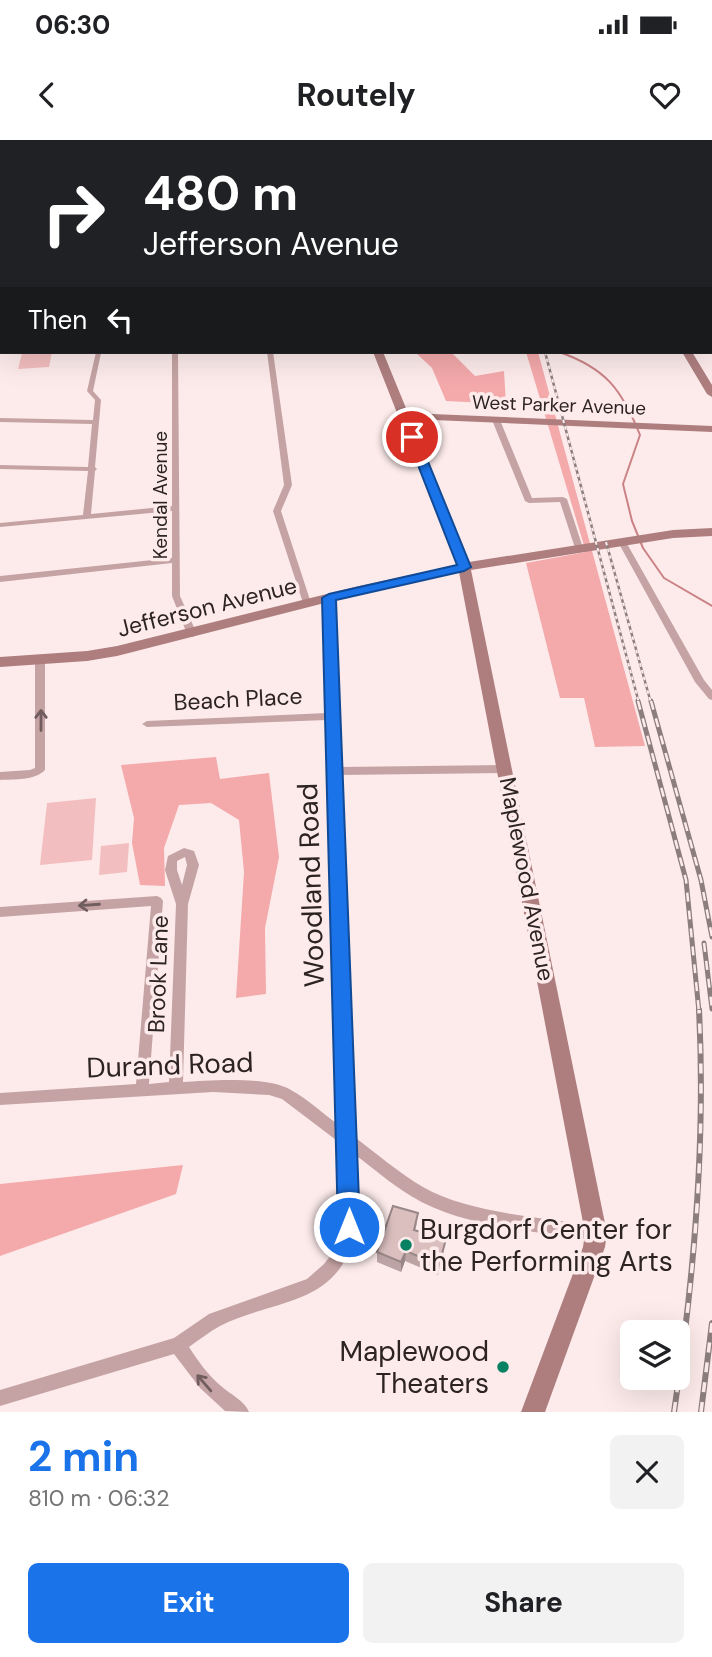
<!DOCTYPE html>
<meta charset="utf-8">
<style>
:root{--surface:#fff;--page:#f2f2f2;--text:#202124;--muted:#757577;--accent:#1a73e8}
body{margin:0;font-family:"DM Sans",sans-serif;background:var(--page);color:var(--text);height:100vh;display:flex;flex-direction:column;font-size:26px;white-space:nowrap}
*{box-sizing:border-box;margin:0}
p{font-size:23px;color:var(--muted)}
.icon{flex:none;width:38px;height:38px;fill:none;stroke:currentColor;stroke-width:2;stroke-linecap:round;stroke-linejoin:round}
.map{position:relative;height:1272px;overflow:hidden}
.drawer{display:flex;flex-direction:column;background:var(--surface);flex:1}
.drawer>*{flex:none}
.banner{position:absolute;left:0px;top:0px;width:712px;height:214px;box-shadow:0 7px 28px #0002;background:#202124;color:#fff;overflow:hidden}
.tools{position:absolute;left:620px;top:1180px;display:grid;gap:14px}
.tools a{display:grid;place-items:center;width:70px;height:70px;border-radius:10px;background:var(--surface);box-shadow:0 7px 28px #0002;font-size:35px}
.pin{position:absolute;display:grid;place-items:center;width:60px;height:60px;color:#fff;margin:-30px;border:4px solid #fff;border-radius:50%;box-shadow:0 2px 7px #0007}
.me{position:absolute;width:77px;margin:-38px;rotate:0deg;stroke-linejoin:round;filter:drop-shadow(0 0 5px #0008)}
.turn{display:flex;align-items:center;gap:24px;height:147px;padding:0 28px;font-size:32px}
.turn .icon{width:91px;height:91px;stroke-width:2.5}
.turn b{display:block;font-size:49px;line-height:60px}
.then{display:flex;align-items:center;height:66px;padding:0 28px;background:#0003;gap:14px;font-size:26px}
.round{display:grid;place-items:center;flex:none;width:74px;height:74px;border-radius:10px;background:var(--page)}
.overview{display:flex;align-items:center;justify-content:space-between;height:119px;padding:0 28px}
h1{font-size:42px;font-weight:700;line-height:52px;color:var(--accent)}
.cta{display:flex;gap:14px;margin-top:auto;padding:14px 28px}
.cta a{flex:1;height:80px;border-radius:10px;background:var(--accent);color:#fff;font-size:28px;font-weight:700;line-height:80px;text-align:center}
.cta a+a{background:var(--page);color:var(--text)}
.status{display:flex;justify-content:space-between;align-items:center;height:49px;padding:0 35px;background:var(--surface);direction:ltr}
.status svg{height:19px;fill:currentColor}
header{display:flex;justify-content:space-between;align-items:center;height:91px;padding:0 28px;background:var(--surface);font-size:32px;font-weight:700}
.map>svg:first-child{display:block}
.green{fill:#f3bebf}
.forest{fill:#f4a9ab}
.lines{fill:none;stroke-linecap:round;stroke-linejoin:round}
.stream{stroke:#ca8285;stroke-width:2}
.street{fill:#c5a3a4;fill-rule:evenodd}
.secondary{fill:#ae7e7f;fill-rule:evenodd}
.rail-far2-casing{stroke:#8c7e7e;stroke-width:2.5}
.rail-far1-casing{stroke:#8c7e7e;stroke-width:5}
.rail-casing{stroke:#8c7e7e;stroke-width:6}
.rail-far2{stroke:#fdebeb;stroke-width:2;stroke-dasharray:3.5;stroke-linecap:butt}
.rail-far1{stroke:#fdebeb;stroke-width:2.5;stroke-dasharray:9;stroke-linecap:butt}
.rail{stroke:#fdebeb;stroke-width:3.5;stroke-dasharray:10;stroke-linecap:butt}
.wall{fill:#bca4a4}
.shaded-wall{fill:#998686}
.building{fill:#dbbfbf;stroke:#998686;stroke-width:2}
.oneway{stroke:#715d5d}
.route{fill:#1a73e8;stroke:#114b97;stroke-width:2}
.poi-dot{fill:#068161;stroke:#fdebeb;stroke-width:2.5}
.labels{text-anchor:middle;dominant-baseline:central;stroke-width:7;stroke-linejoin:round;paint-order:stroke}
.far-street-label{font-size:19px;fill:#2d2323;stroke:#fdebeb}
.street-label{font-size:23px;fill:#2d2323;stroke:#fdebeb}
.near-street-label{font-size:28px;fill:#2d2323;stroke:#fdebeb}
.near-poi-label{font-size:28px;fill:#2d2323;stroke:#fdebeb;text-anchor:start}
</style>
<div class="status"><b>06:30</b><svg viewBox="0 0 49 12"><path d="M0 12V9h3v3zM5 12V6h3v6zM10 12V3h3v9zM15 12V0h3v12zM26 1h20v11H26zM47 4h2v5h-2z"/></svg></div>
<header><svg class="icon" aria-label="back" viewBox="0 0 24 24"><path d="M15 5l-7 7 7 7"/></svg>Routely<svg class="icon" aria-label="heart" viewBox="0 0 24 24"><path d="M12 20l-8-8c-3-5 5-10 8-4 3-6 11-1 8 4z"/></svg></header>
<div class="map">
<svg width="712" height="1272" viewBox="0 0 712 1272">
<rect width="100%" height="100%" fill="#fdebeb"/>
<!-- green -->
<path class="green" d="M52 212 49 227 18 229 22 213Z
M96 658 92 720 40 725 47 663Z
M129 703 127 732 99 735 101 706Z"/>
<!-- forest -->
<path class="forest" d="M415 212H451L475 236 504 231 506 264 446 261 432 228Z
M526 212H538L645 606 595 607 584 558H560L526 423 586 412Z
M216 617 220 639 269 633 279 717 265 788 266 854 236 858 244 732 239 680 211 663 179 665 164 708 165 746 140 745 132 703 134 678 121 625Z
M183 1025 176 1054 0 1116V1044Z"/>
<g class="lines">
<!-- stream -->
<path class="stream" d="M559 212C606 228 622 250 640 295L623 344 632 381 643 408 664 438 712 466"/>
<!-- street -->
<path class="street" d="M648 0H653L654 2H649Z
M0 7H2V9H0Z
M710 21H712V23H710Z
M0 23H2V25H0Z
M0 45H2V48H0Z
M710 58H712V62L710 61Z
M0 74H2V78H0Z
M710 85H712V89H710Z
M0 106H2V110H0Z
M710 114H712V118H710Z
M0 136H2V140H0Z
M710 149H712V153H710Z
M0 163H2V167H0Z
M0 192H2V196H0Z
M96 212 101 213 93 251 101 260 95 327 97 329 95 331 91 374 172 366V212H178L180 456 197 494 195 496 192 497 187 494 172 456V423L0 442V436L172 418V371L0 387V383L83 375 88 331 0 329V325L88 327 92 284 0 282V278L93 280 95 260 87 251Z
M267 212H273L292 345 281 371 311 463 307 466 303 463 273 371 284 345Z
M493 278 500 280 532 358 563 357 567 359 583 408 582 410 579 411 575 408 560 362 529 363 525 361 492 280Z
M619 400H622L626 402 704 540 712 550V560L709 559 695 542 618 402Z
M329 455 333 458 339 627 505 625 510 629 505 633 339 635 346 863 353 996C375 1012 400 1034 423 1047 470 1074 543 1077 596 1086L601 1088 603 1093 601 1098 596 1100C539 1092 460 1087 411 1056 391 1044 373 1028 354 1014 356 1038 360 1064 355 1089 342 1167 275 1158 220 1186 209 1192 199 1200 189 1207 198 1221 208 1235 221 1246 230 1254 245 1261 249 1272L225 1271 200 1248 174 1214 0 1266V1250L174 1198 209 1174 307 1139 324 1124 331 1115 340 1091 343 1068 340 1003 282 959 269 955 213 952 0 965V953L136 944 151 766 0 777V767L157 756 161 758 163 761 149 944 169 942 176 764 165 730 168 716 184 708 194 711 199 725 188 764 183 942C210 940 267 936 291 950 308 959 323 974 339 985L334 863 327 580 147 587 142 584 147 581 327 573 325 458ZM185 717 187 725 182 745 177 730V721Z
M40 517 45 520V630C34 641 15 639 0 640V632L30 630 35 628V520Z"/>
<!-- secondary -->
<path class="secondary" d="M261 0H267V2H261Z
M553 0H559L560 2H554Z
M0 121H2L0 127Z
M373 212H383L408 273 712 286V292L410 279 469 422 673 390 712 388V396L673 398 471 430 607 1093 605 1107 545 1272H521L583 1107 585 1093 459 432 360 454 117 516 87 521 0 527V517L87 511 117 506 359 446 457 425Z
M682 212H692L712 245V257L707 254Z"/>
<!-- rail-far2 casing -->
<g class="rail-far2-casing">
<path id="rail-far2" d="M545 212 639 563
M606 402 651 563"/>
</g>
<!-- rail-far1 casing -->
<g class="rail-far1-casing">
<path id="rail-far1" d="M638 561 686 740 699 872
M651 561 701 740 712 797
M704 803 712 869"/>
</g>
<!-- rail casing -->
<g class="rail-casing">
<path id="rail" d="M674 1272C694 1139 706 1005 699 870
M701 1272 712 1183"/>
</g>
<!-- rail-far2 -->
<use href="#rail-far2" class="rail-far2"/>
<!-- rail-far1 -->
<use href="#rail-far1" class="rail-far1"/>
<!-- rail -->
<use href="#rail" class="rail"/>
</g>
<!-- wall -->
<path class="wall" d="M417 1083 415 1091 444 1109 438 1135 405 1121 401 1132 377 1122V1112Z"/>
<!-- shaded-wall -->
<path class="shaded-wall" d="M406 1111 405 1121 401 1132V1122Z"/>
<!-- building -->
<path class="building" d="M393 1066 418 1073 414 1090 446 1099 439 1125 406 1111 401 1122 377 1112Z"/>
<!-- one-way arrows -->
<defs><path id="oneway-shaft" d="M-6 0H5M1.5-3L5.5 0L1.5 3" fill="none" stroke-width="1.6" stroke-linecap="round" stroke-linejoin="round" transform="scale(1.75)"/></defs>
<g class="oneway">
<use href="#oneway-shaft" transform="translate(41 580) rotate(-90)"/>
<use href="#oneway-shaft" transform="translate(89 765) rotate(176)"/>
<use href="#oneway-shaft" transform="translate(204 1243) rotate(-131)"/>
</g>
<!-- route -->
<path class="route" d="M409 295 418 297 471 427 464 431 336 460 360 1087 357 1095 349 1098 341 1095 338 1087 322 458 329 454 457 425 407 297Z"/>
<!-- markers -->
<g class="poi-dot">
<circle cx="406" cy="1105" r="7"/>
<circle cx="503" cy="1227" r="7"/>
</g>
<g class="labels">
<!-- far-street labels -->
<g class="far-street-label">
<text transform="translate(559 265) rotate(2)">West Parker Avenue</text>
<text transform="translate(160 355) rotate(-90)">Kendal Avenue</text>
</g>
<!-- street labels -->
<g class="street-label">
<text transform="translate(207 467) rotate(-14)">Jefferson Avenue</text>
<text transform="translate(238 559) rotate(-3)">Beach Place</text>
<text transform="translate(527 739) rotate(79)">Maplewood Avenue</text>
<text transform="translate(158 834) rotate(-88)">Brook Lane</text>
</g>
<!-- near-street labels -->
<g class="near-street-label">
<text transform="translate(311 745) rotate(-92)">Woodland Road</text>
<text transform="translate(170 925) rotate(-2)">Durand Road</text>
</g>
<!-- near-poi labels -->
<g class="near-poi-label">
<text x="420" y="1089">Burgdorf Center for<tspan x="420" dy="32">the Performing Arts</tspan></text>
<text x="489" y="1211" text-anchor="end">Maplewood<tspan x="489" dy="32">Theaters</tspan></text>
</g>
</g>
</svg>
<div class="tools">
<a><svg class="icon" aria-label="layers" viewBox="0 0 24 24"><path d="M12 4l9 5-9 5-9-5zM3 14l9 5 9-5"/></svg></a>
</div>
<div class="pin" style="left:412px;top:297px;background:#d93025"><svg class="icon" aria-label="arrive" viewBox="0 0 24 24"><path d="M6 21V4h12l-3 4 3 4H6"/></svg></div>
<svg class="me" style="left:349px;top:1087px" viewBox="-20 -20 40 40"><circle r="17" fill="#1a73e8" stroke="#fff" stroke-width="3"/><path d="M0-11L8 9 0 5-8 9z" fill="#fff"/></svg>
<div class="banner">
<div class="turn"><svg class="icon" aria-label="right" viewBox="0 0 24 24"><path d="M7 20v-9h11M14 6l5 5-5 5"/></svg><div><b>480 m</b>Jefferson Avenue</div></div>
<div class="then">Then<svg class="icon" aria-label="left" viewBox="0 0 24 24"><path d="M17 20v-9H6M10 6l-5 5 5 5"/></svg></div>
</div>
</div>
<section class="drawer">
<div class="overview"><div><h1>2 min</h1><p>810 m · 06:32</p></div><a class="round"><svg class="icon" aria-label="close" viewBox="0 0 24 24"><path d="M6 6l12 12M18 6L6 18"/></svg></a></div>
<div class="cta"><a>Exit</a><a>Share</a></div>
</section>
